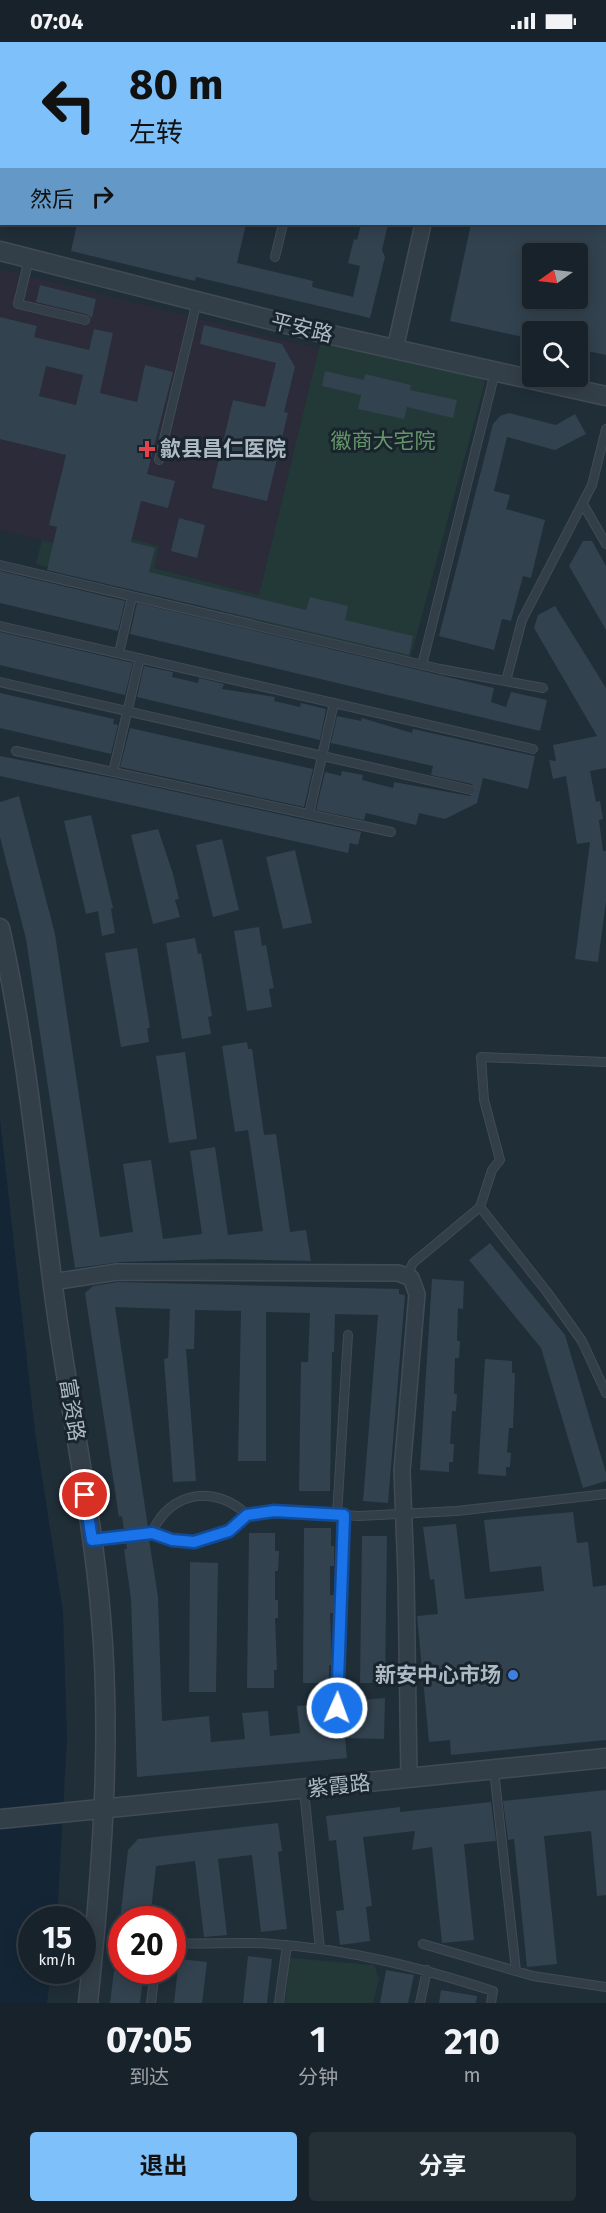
<!DOCTYPE html>
<html lang="zh">
<meta charset="utf-8">
<style>
:root{--surface:#18222a;--page:#252f36;--text:#f1f3f6;--muted:#9fa4a8;--line:#363f47;--accent:#7ec0f9}
body{margin:0;font-family:"Fira Sans","Noto Sans SC",sans-serif;background:var(--page);color:var(--text);height:100vh;display:flex;flex-direction:column;font-size:22px;white-space:nowrap}
*{box-sizing:border-box;margin:0}
p{font-size:20px;color:var(--muted)}
.icon{flex:none;width:33px;height:33px;fill:none;stroke:currentColor;stroke-width:2;stroke-linecap:round;stroke-linejoin:round}
.map{position:relative;height:1961px;overflow:hidden}
.side{display:flex;flex-direction:column;background:var(--surface);flex:1}
.side>*{flex:none}
.banner{position:absolute;left:0px;top:0px;width:606px;height:183px;box-shadow:0 3px 15px #0003,0 0 0 2px var(--line);background:#7ec0f9;color:#111;overflow:hidden}
.needle{width:39px;rotate:256deg}
.buttons{position:absolute;left:522px;top:201px;display:grid;gap:12px}
.buttons a{display:grid;place-items:center;width:66px;height:66px;border-radius:6px;background:var(--surface);box-shadow:0 3px 15px #0003,0 0 0 2px var(--line);font-size:30px}
.speed{position:absolute;left:18px;top:1864px;display:flex;gap:12px;font-size:30px;font-weight:700;text-align:center}
.speed>*{display:grid;place-content:center;width:78px;height:78px;border-radius:50%;background:var(--surface);box-shadow:0 3px 15px #0003,0 0 0 2px var(--line);line-height:1}
.speed small{font-size:15px;font-weight:400}
.speed .limit{border:9px solid #d22;background:#fff;color:#111}
.pin{position:absolute;display:grid;place-items:center;width:51px;height:51px;color:#fff;margin:-26px;border:3px solid #fff;border-radius:50%;box-shadow:0 2px 6px #0007}
.me{position:absolute;width:66px;margin:-33px;rotate:2deg;stroke-linejoin:round;filter:drop-shadow(0 0 4px #0008)}
.turn{display:flex;align-items:center;gap:21px;height:126px;padding:0 30px;font-size:27px}
.turn .icon{width:78px;height:78px;stroke-width:2.5}
.turn b{display:block;font-size:42px;line-height:51px}
.then{display:flex;align-items:center;height:57px;padding:0 30px;background:#0003;gap:12px;font-size:22px}
.eta{display:flex;justify-content:space-evenly;align-items:center;height:102px;text-align:center}
.eta b{font-size:36px;font-weight:700;line-height:42px}
.primary-button{display:flex;gap:12px;margin-top:auto;padding:12px 30px}
.primary-button a{flex:1;height:69px;border-radius:6px;background:var(--accent);color:#111;font-size:24px;font-weight:700;line-height:69px;text-align:center}
.primary-button a+a{background:var(--page);color:var(--text)}
.status{display:flex;justify-content:space-between;align-items:center;height:42px;padding:0 30px;background:var(--surface);direction:ltr}
.status svg{height:16px;fill:currentColor}
.map>svg:first-child{display:block}
.medical{fill:#2b2b39}
.green{fill:#223938}
.water{fill:#142635}
.building{fill:#32424f;fill-rule:evenodd}
.lines{fill:none;stroke-linecap:round;stroke-linejoin:round}
.service-casing{stroke:#404b55;stroke-width:10}
.minor-casing{stroke:#404b55;stroke-width:18}
.tertiary-casing{stroke:#404b55;stroke-width:21}
.trunk-casing{stroke:#3e4a53;stroke-width:27}
.service{stroke:#333f48;stroke-width:8}
.minor{stroke:#333f48;stroke-width:15}
.tertiary{stroke:#333f48;stroke-width:18}
.trunk{stroke:#605e5c;stroke-width:24}
.route-casing{stroke:#114b97;stroke-width:15}
.route{stroke:#1a73e8;stroke-width:10}
.health-dot{fill:#e0444e;stroke:#19242d;stroke-width:2}
.shop-dot{fill:#3f7fe0;stroke:#19242d;stroke-width:2}
.labels{text-anchor:middle;dominant-baseline:central;stroke-width:6;stroke-linejoin:round;paint-order:stroke}
.street-label{font-size:21px;fill:#adbac5;stroke:#19242d}
.park-label{font-size:21px;fill:#659669;stroke:#19242d}
.poi-label{font-size:21px;font-weight:bold;fill:#adbac5;stroke:#19242d;text-anchor:start}
</style>
<div class="status"><b>07:04</b><svg viewBox="0 0 49 12"><path d="M0 12V9h3v3zM5 12V6h3v6zM10 12V3h3v9zM15 12V0h3v12zM26 1h20v11H26zM47 4h2v5h-2z"/></svg></div>
<div class="map">
<svg width="606" height="1961" viewBox="0 0 606 1961">
<rect width="100%" height="100%" fill="#202e38"/>
<!-- medical -->
<path class="medical" d="M0 227 319 307 259 553 154 526 132 497 127 520 0 488Z"/>
<!-- green -->
<path class="green" d="M435 0H606V40L604 2Z
M321 298 478 333 485 340 410 617 36 522 42 498 126 519 132 497 159 504 154 526 259 553Z
M290 1916 374 1923 379 1937 373 1961H285Z"/>
<!-- water -->
<path class="water" d="M0 1077 35 1390 63 1570 67 1696 57 1878H32V1929H51L47 1961H0Z"/>
<!-- building -->
<path class="building" d="M77 182H246L237 221 313 239 312 245 353 255 360 224 348 221 354 197 357 198 361 182H388L382 208 385 215 370 276 196 235 195 239 71 209Z
M471 182H606V313L578 307V290H532V297L450 279ZM532 212H578V256H532Z
M40 243 96 257 92 276 86 272 36 260Z
M0 275 37 284 34 295 89 308 94 287 113 291 100 351 137 360 145 323 173 330 147 432 175 439 168 466 141 459 131 500 155 506 149 530 306 568 310 555 348 564 345 578 413 594 409 613 47 528 57 485 49 483 66 413 0 397ZM46 324 83 333 76 363 39 354Z
M204 283 282 302 295 325 284 370 288 371 267 459 212 446 233 358 265 365 276 321 200 302Z
M325 329 364 338 365 332 411 343 410 348 457 358 453 376 407 365 404 377 358 367 361 353 322 344Z
M509 371 556 383 575 372 586 392 555 408 507 395 494 449 510 453 506 467 545 478 531 536 523 534 511 579 502 577 494 608 439 594 493 382 500 374Z
M179 476 205 483 197 516 171 509Z
M583 499H592L606 524V588L569 524Z
M0 529 125 559 118 589 0 561Z
M137 561 494 646 491 660 506 665 511 650 547 658 540 689 130 592Z
M555 564 606 646V726L590 729 596 760 600 759 603 777 599 778 603 809H606V859L598 920 575 917 590 800 577 802 566 734 553 737 549 718 556 719 553 703 597 694 534 586 538 573Z
M0 590 133 621 125 653 0 623Z
M144 624 173 630 172 635 198 641 199 636 224 642 222 647 275 655 274 659 300 665 301 661 326 667 320 698 137 655Z
M0 651 114 677 113 682 118 683 111 712 0 686Z
M337 674 361 679 362 676 412 691 413 687 535 714 528 747 483 736 477 761 445 777 419 771 416 783 366 771 364 778 316 768 325 730 341 734 342 729 363 733 362 738 393 746 394 740 470 754 477 749 472 742 431 733 433 724 331 701Z
M130 686 313 727 304 765 120 725Z
M0 714 117 737 361 790 358 803 350 801 348 811 0 734Z
M19 754 55 892 100 1195 133 1190 123 1122 151 1118 163 1197 202 1192 190 1109 215 1105 228 1193 263 1189 248 1088 235 1090 222 1004 247 1000 248 1007H252L264 1093 276 1092 290 1190 306 1188 311 1219 224 1217 121 1220 75 1226 26 897 0 795V760Z
M91 773 113 866 111 867 115 891 102 894 98 869 86 872 64 779Z
M158 787 173 832 179 857 175 858 180 875 153 882 131 793Z
M222 797 239 868 213 875 196 803Z
M295 808 312 881 283 887 266 815Z
M259 885 262 904 266 903 271 931 274 946 269 947 272 965 247 969 234 889Z
M195 896 198 912 201 911 212 974 208 975 211 992 182 997 166 901Z
M137 906 150 986H147L149 1000 121 1005 105 911Z
M185 1010 197 1097 169 1101 156 1014Z
M490 1201 565 1293 606 1431V1439L583 1446 541 1306 469 1218Z
M432 1237 464 1239 463 1267 458 1266 457 1299H460L459 1316H455L454 1352H457L456 1369H452L450 1402H454L453 1420H449V1430L420 1428Z
M118 1240 399 1247V1252L405 1253 388 1461 363 1459 378 1273 335 1272 334 1310H332L330 1449H299L301 1320H308L310 1271 266 1270V1419H238L241 1269 195 1268 194 1307H186L196 1439 173 1440 164 1317 168 1316 170 1267 115 1265 148 1485 124 1488 122 1474 119 1475 85 1251 93 1244Z
M485 1317 512 1319V1331H515L513 1386H509L507 1410 511 1411 510 1425H506V1434L478 1432Z
M573 1470 577 1501 588 1500 593 1545 606 1543V1698L451 1713 450 1698 429 1700 417 1574 438 1572 434 1537 430 1538 423 1485 456 1482 465 1557 544 1549 541 1524 490 1530 484 1478Z
M304 1486H331V1504H334V1524H330V1553H334V1571H330L332 1623H329V1641H303Z
M249 1491H275V1509H279L278 1529H275V1558H278V1576H275L277 1628H274V1646H247Z
M362 1494H387L385 1641H360Z
M149 1497 158 1555 162 1679 209 1674 211 1700 245 1697 242 1671 268 1669 270 1694 300 1691 297 1664 320 1662 323 1689 359 1685 360 1658 385 1656 384 1697 345 1696 347 1716 137 1735 131 1557 124 1507H127L126 1500Z
M190 1520 218 1521 216 1650H189Z
M606 1748V1853L597 1854 591 1789 544 1794 557 1922 527 1925 514 1797 508 1798 503 1759Z
M491 1760 496 1799 464 1802 474 1898 442 1901 432 1805 412 1808 415 1789 363 1795 372 1864 366 1865 370 1899 340 1903 336 1869 344 1868 336 1798 329 1799 326 1774 400 1765V1770Z
M278 1781 282 1809 278 1810 287 1887 261 1890 252 1813 218 1817 227 1893 204 1895 195 1819 156 1824 150 1878H120L128 1808 138 1797Z
M248 1914 272 1917 267 1961H243Z
M179 1917 207 1920 202 1961H174Z
M386 1928 414 1933 408 1961H380Z
M114 1929H144L140 1961H110Z
M441 1948 477 1954 476 1961H439Z"/>
<g class="lines">
<!-- service casing -->
<g class="service-casing">
<path id="service" d="M604 128 606 129
M275 215 283 182
M29 217 18 262 85 278
M159 418 197 259
M583 462 606 502
M0 523 440 627 543 646
M0 584 533 707
M119 611 132 555
M422 623 495 330
M506 639 522 578 592 443 606 387
M0 640 471 748
M16 709 391 790
M113 730 140 616
M309 772 334 661
M480 1165 547 1250 582 1299 606 1351
M407 1233 413 1221 480 1165 492 1128 500 1118 484 1058 481 1015 606 1020
M337 1473 348 1293
M152 1491C169 1449 216 1442 247 1473
M92 1498 152 1491 183 1500 206 1498 229 1489 247 1473 274 1469 359 1474 457 1469 606 1452
M337 1666 344 1473
M494 1728 516 1929
M304 1748 320 1907
M172 1901C206 1903 239 1899 273 1902 349 1907 421 1926 493 1949L491 1961
M423 1902 533 1934 606 1945
M151 1961 155 1929
M279 1961 287 1903
M420 1961 427 1928"/>
</g>
<!-- minor casing -->
<g class="minor-casing">
<path id="minor" d="M395 307 423 182
M52 1240 117 1230 398 1231 411 1236 417 1252 402 1429 406 1533 409 1737"/>
</g>
<!-- tertiary casing -->
<g class="tertiary-casing">
<path id="tertiary" d="M0 209 318 290 606 354
M0 886C27 1006 38 1130 54 1252 68 1360 92 1467 101 1575 112 1700 101 1837 88 1961
M0 1777 606 1716"/>
</g>
<!-- trunk casing -->
<g class="trunk-casing">
<path id="trunk" d="M219 0 225 2
M304 0 310 2
M604 70 606 71
M604 92H606"/>
</g>
<!-- service -->
<use href="#service" class="service"/>
<!-- minor -->
<use href="#minor" class="minor"/>
<!-- tertiary -->
<use href="#tertiary" class="tertiary"/>
<!-- trunk -->
<use href="#trunk" class="trunk"/>
</g>
<g class="lines">
<!-- route casing -->
<g class="route-casing">
<path id="route" d="M85 1453 92 1498 152 1491 172 1498 194 1500 229 1489 247 1473 274 1469 344 1473 337 1666"/>
</g>
<!-- route -->
<use href="#route" class="route"/>
</g>
<!-- markers -->
<path class="health-dot" d="M144 398h6v6h6v6h-6v6h-6v-6h-6v-6h6z"/>
<circle class="shop-dot" cx="513" cy="1633" r="6"/>
<g class="labels">
<!-- street labels -->
<g class="street-label">
<text transform="translate(302 286) rotate(14)">平安路</text>
<text transform="translate(72 1368) rotate(81)">富资路</text>
<text transform="translate(339 1744) rotate(-6)">紫霞路</text>
</g>
<!-- park labels -->
<g class="park-label">
<text x="383" y="399">徽商大宅院</text>
</g>
<!-- poi labels -->
<g class="poi-label">
<text x="160" y="407">歙县昌仁医院</text>
<text x="501" y="1633" text-anchor="end">新安中心市场</text>
</g>
</g>
</svg>
<div class="buttons">
<a><svg class="needle" viewBox="-14 -14 28 28"><path d="M0-13l5 13h-10z" fill="#e53935"/><path d="M0 13l5-13h-10z" fill="#9fa4a8"/></svg></a>
<a><svg class="icon" aria-label="search" viewBox="0 0 24 24"><circle cx="10" cy="10" r="6"/><path d="M15 15l6 6"/></svg></a>
</div>
<div class="speed"><div>15<small>km/h</small></div><div class="limit">20</div></div>
<div class="pin" style="left:85px;top:1453px;background:#d93025"><svg class="icon" aria-label="arrive" viewBox="0 0 24 24"><path d="M6 21V4h12l-3 4 3 4H6"/></svg></div>
<svg class="me" style="left:337px;top:1666px" viewBox="-20 -20 40 40"><circle r="17" fill="#1a73e8" stroke="#fff" stroke-width="3"/><path d="M0-11L8 9 0 5-8 9z" fill="#fff"/></svg>
<div class="banner">
<div class="turn"><svg class="icon" aria-label="left" viewBox="0 0 24 24"><path d="M17 20v-9H6M10 6l-5 5 5 5"/></svg><div><b>80 m</b>左转</div></div>
<div class="then">然后<svg class="icon" aria-label="right" viewBox="0 0 24 24"><path d="M7 20v-9h11M14 6l5 5-5 5"/></svg></div>
</div>
</div>
<section class="side">
<div class="eta">
<div><b>07:05</b><p>到达</p></div>
<div><b>1</b><p>分钟</p></div>
<div><b>210</b><p>m</p></div>
</div>
<div class="primary-button"><a>退出</a><a>分享</a></div>
</section>
